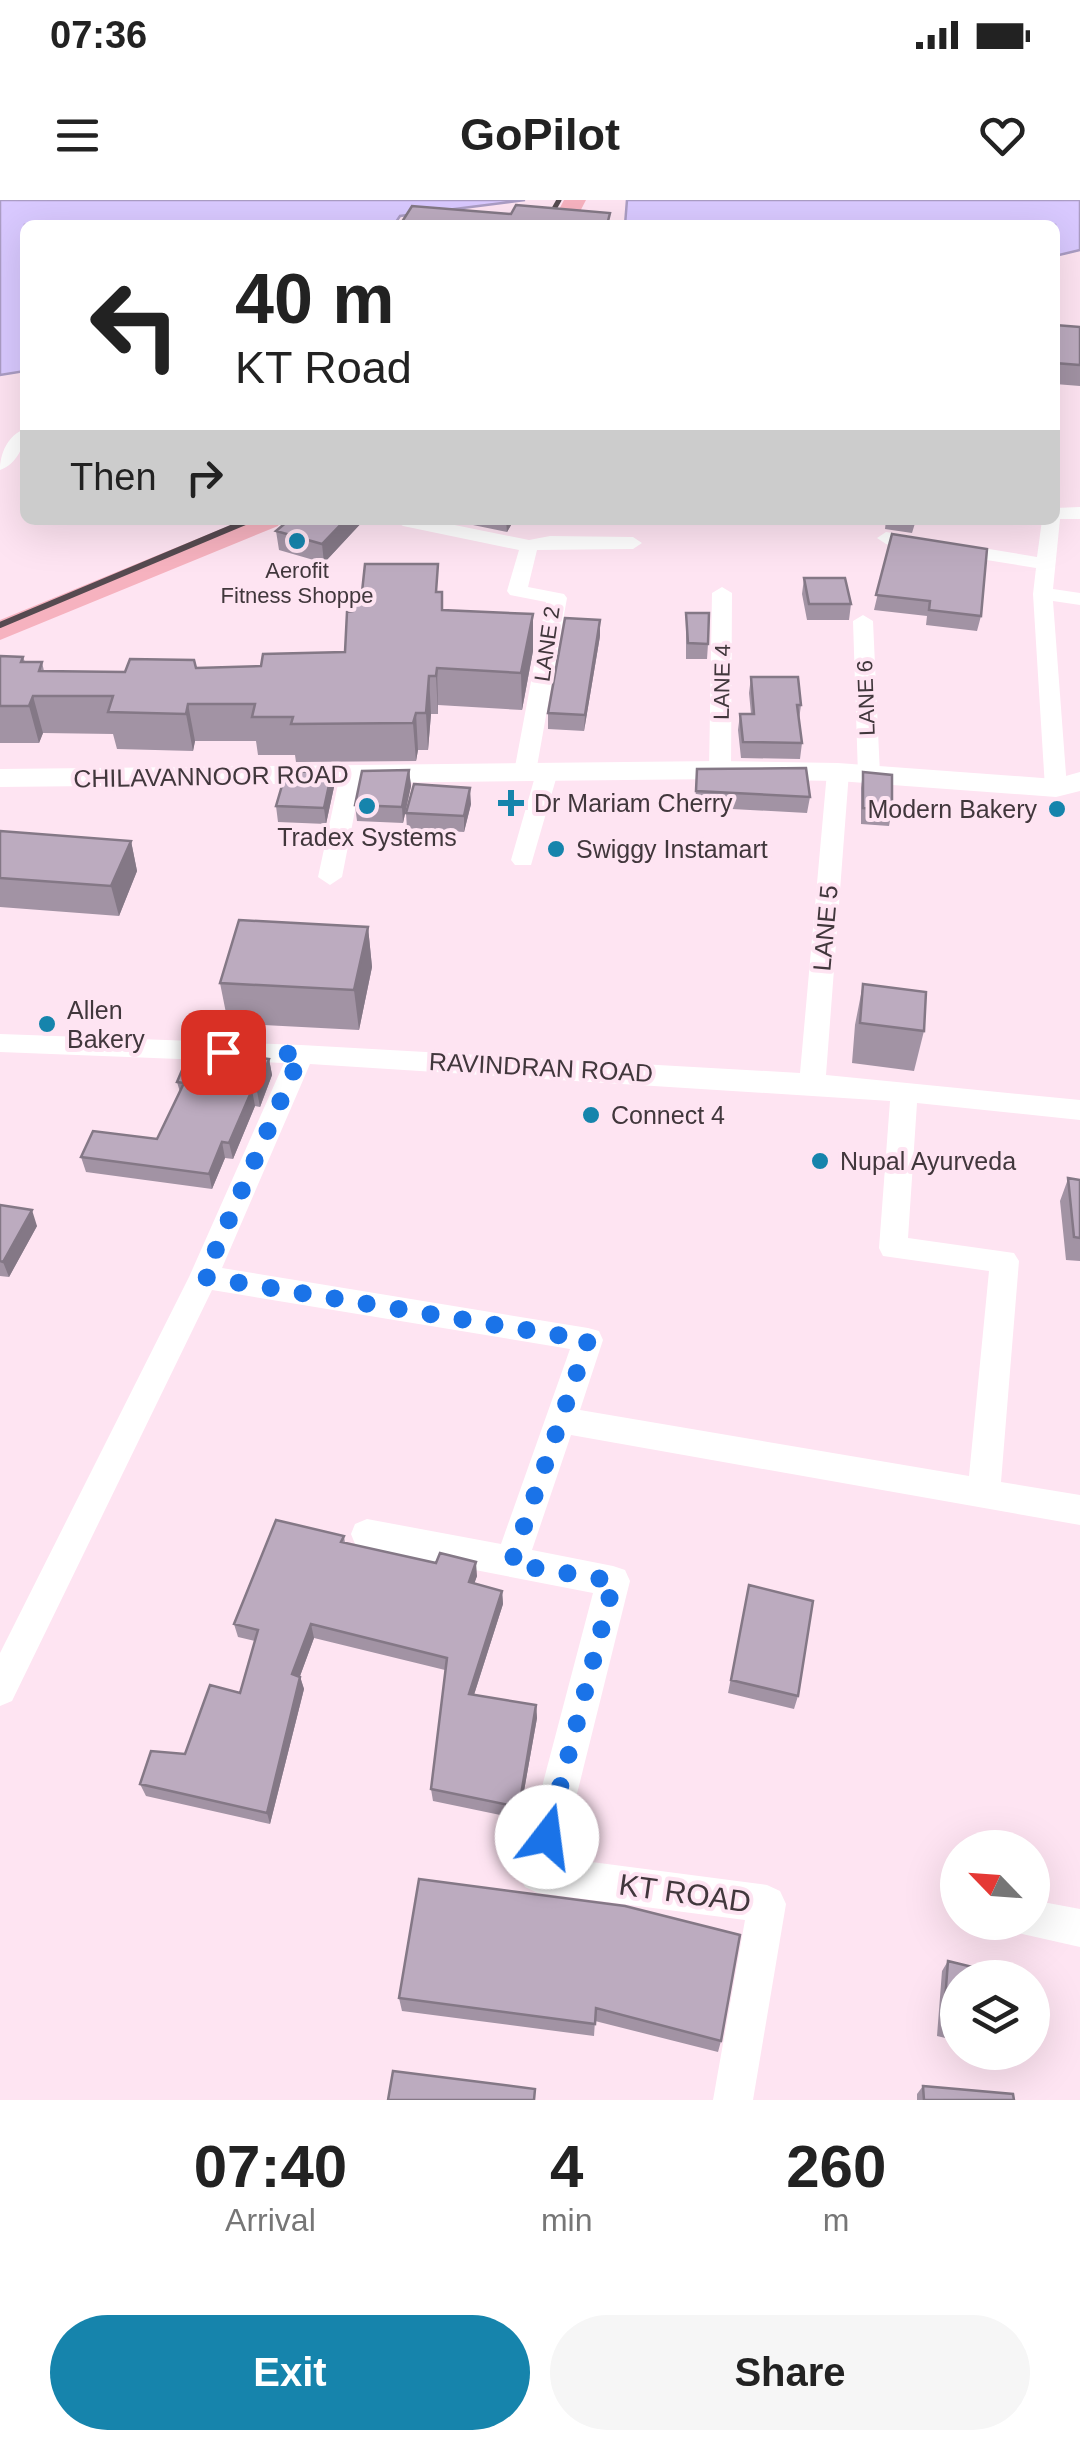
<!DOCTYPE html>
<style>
:root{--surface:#fff;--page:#f6f6f6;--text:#222;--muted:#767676;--accent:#1684ac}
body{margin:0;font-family:Helvetica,sans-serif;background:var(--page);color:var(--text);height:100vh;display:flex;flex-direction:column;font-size:38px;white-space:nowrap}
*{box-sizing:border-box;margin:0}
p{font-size:32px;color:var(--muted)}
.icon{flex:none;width:55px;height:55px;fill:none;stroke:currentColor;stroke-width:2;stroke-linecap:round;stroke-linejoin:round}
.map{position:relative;height:1900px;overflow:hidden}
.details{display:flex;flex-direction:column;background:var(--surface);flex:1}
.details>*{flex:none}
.guide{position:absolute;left:20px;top:20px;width:1040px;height:305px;border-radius:15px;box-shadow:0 10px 40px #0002;background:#fff;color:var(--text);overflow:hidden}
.needle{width:65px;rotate:295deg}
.controls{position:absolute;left:940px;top:1630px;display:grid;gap:20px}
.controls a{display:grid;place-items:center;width:110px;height:110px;border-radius:50%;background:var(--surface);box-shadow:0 10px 40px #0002;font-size:50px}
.pin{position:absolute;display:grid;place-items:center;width:85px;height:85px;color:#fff;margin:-42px;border-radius:20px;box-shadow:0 5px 15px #0006}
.me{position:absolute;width:110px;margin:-55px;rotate:15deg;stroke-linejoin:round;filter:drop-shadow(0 0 8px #0008)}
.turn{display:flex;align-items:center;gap:35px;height:210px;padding:0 50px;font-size:45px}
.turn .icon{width:130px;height:130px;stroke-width:2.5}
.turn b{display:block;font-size:70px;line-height:85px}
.then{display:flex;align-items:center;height:95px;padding:0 50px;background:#0003;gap:20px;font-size:38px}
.eta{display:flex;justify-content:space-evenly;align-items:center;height:170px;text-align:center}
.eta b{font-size:60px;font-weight:700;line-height:70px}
.button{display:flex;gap:20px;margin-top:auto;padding:20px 50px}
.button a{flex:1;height:115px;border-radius:60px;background:var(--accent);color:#fff;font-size:40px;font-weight:700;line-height:115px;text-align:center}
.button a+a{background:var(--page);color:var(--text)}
.status{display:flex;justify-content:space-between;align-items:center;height:70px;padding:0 50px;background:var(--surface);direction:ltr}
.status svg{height:28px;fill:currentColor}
header{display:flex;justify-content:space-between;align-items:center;height:130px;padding:0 50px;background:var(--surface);font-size:45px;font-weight:700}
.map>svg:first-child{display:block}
.water{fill:#d9c9ff;stroke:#ab9dc4;stroke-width:2.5}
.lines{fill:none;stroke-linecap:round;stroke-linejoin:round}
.street{fill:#fff;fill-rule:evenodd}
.secondary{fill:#fff;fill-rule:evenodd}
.primary{fill:#f6b2bf;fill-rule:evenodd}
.rail-far1{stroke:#564a50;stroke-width:5}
.rail{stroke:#564a50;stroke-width:6}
.wall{fill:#a293a4}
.shaded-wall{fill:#847886}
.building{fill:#bcabbf;stroke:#847886;stroke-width:2.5}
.route{stroke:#1a73e8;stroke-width:18;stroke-dasharray:0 32.4}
.poi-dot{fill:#1684ac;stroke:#fee4f2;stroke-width:4}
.labels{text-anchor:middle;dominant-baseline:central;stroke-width:8;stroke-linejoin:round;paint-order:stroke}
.far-poi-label{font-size:22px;fill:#41373c;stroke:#fee4f2}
.far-street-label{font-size:22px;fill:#41373c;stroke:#fee4f2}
.street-label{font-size:25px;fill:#41373c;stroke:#fee4f2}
.poi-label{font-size:25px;fill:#41373c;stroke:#fee4f2;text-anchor:start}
.near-street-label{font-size:30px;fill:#41373c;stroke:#fee4f2}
</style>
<div class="status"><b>07:36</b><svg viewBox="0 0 49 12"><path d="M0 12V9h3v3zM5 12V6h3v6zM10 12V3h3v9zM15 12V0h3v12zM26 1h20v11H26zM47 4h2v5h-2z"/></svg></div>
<header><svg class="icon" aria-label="menu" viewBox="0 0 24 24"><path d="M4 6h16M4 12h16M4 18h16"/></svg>GoPilot<svg class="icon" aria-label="heart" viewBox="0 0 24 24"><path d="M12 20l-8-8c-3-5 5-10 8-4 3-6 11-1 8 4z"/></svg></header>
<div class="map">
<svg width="1080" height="1900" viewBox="0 0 1080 1900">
<rect width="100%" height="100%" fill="#fee4f2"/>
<!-- water -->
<path class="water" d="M0 0H525L400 16 394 25H25V171L0 175Z
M627 0H1080V50L1055 56V25H625Z"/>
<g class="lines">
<!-- street -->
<path class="street" d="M25 229C25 246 17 264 0 270 0 253 8 235 25 229Z
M1080 307V319H1060L1053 389 1080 393V405L1053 401 1067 588 1056 595 1045 588 1033 394 1036 368 886 344 877 338 886 332 1037 357 1042 320H1055V308Z
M394 320H430L529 340 550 336 633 337 642 343 633 349 537 350 528 387 564 394 567 398 536 572 547 565 558 572 531 665H515L511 660 536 573 525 579 514 572 546 402 510 395 507 391 519 350 403 326Z
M722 387 732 393 731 570 720 577 709 570 712 393Z
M863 415 873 421 880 575 869 582 858 575 853 421Z
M838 565 849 572 826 875 1080 900V920L917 903 908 1038 1014 1053 1019 1061 1001 1282 1080 1295V1325L571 1235 532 1350 613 1366 625 1370 630 1381 561 1658 767 1685 780 1691 786 1704 753 1900H713L745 1720 538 1693 525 1687 519 1674 593 1393 367 1349 355 1344 351 1334 355 1324 367 1319 501 1344 570 1149 212 1090 12 1501 0 1506V1453L189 1077 284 863 0 852V834L301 845 800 873 827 572ZM310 864 890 901 879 1048 883 1056 989 1071 969 1276 580 1210 603 1140 599 1131 588 1128 222 1068Z
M351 568 362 575 342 677 330 685 318 677 340 575Z
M1032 1700 1080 1709V1747L1018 1733 1014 1722H1032Z"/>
<!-- secondary -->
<path class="secondary" d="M720 561 838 563 1055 579 1080 572V591L1056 597 838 581 720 579 0 587V569Z"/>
<!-- primary -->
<path class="primary" d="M564 0H586L573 25H551Z
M243 320H282L278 326 0 440V420Z"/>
<!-- rail-far1 -->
<path class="rail-far1" d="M545 25 559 0"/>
<!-- rail -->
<path class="rail" d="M0 425 250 320"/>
</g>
<!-- wall -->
<path class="wall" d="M1055 125 1080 127V186L1055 184Z
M289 320H364L324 363 279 350 276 331Z
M473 320H514L507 332 473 325Z
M886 320H916L912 333 885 329Z
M892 334 981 416 977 431 926 425 927 416 874 410Z
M804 378 851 404 849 420H807L802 394Z
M440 392 443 411 533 414V451L522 510 438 505V514H431L428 550H418L416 561 296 562 295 555H258L256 541H195L193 551 117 549 113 534 43 533 39 543H0V456L23 457 25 462H42L44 471 125 472 196 468 261 466 345 452 353 411Z
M686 413 708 444 707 459H686Z
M600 436 584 531 548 529V513Z
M751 477 801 505 799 520 802 543 800 559 741 558 738 530 740 514H751L749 493Z
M697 569 810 597 807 613 695 607Z
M409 570 411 586 403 623 357 621 355 605Z
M863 572 892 610 889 626 861 624V588Z
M334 587 326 624 278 622 276 606Z
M471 604 464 632 407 629 406 613Z
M0 631 131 641 137 671 119 716 0 707Z
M368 727 372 767 359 830 228 823 220 783Z
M863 784 924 831 914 871 852 863 855 825Z
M269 859 272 875 260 907 255 906 233 959 225 958 212 989 86 972 81 957 157 939 180 892 177 882Z
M1068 979 1080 980V1061L1066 1060 1060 1001Z
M0 1005 37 1026 9 1077 0 1076Z
M344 1336 345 1343 477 1376 474 1383 502 1391 503 1404 474 1495 536 1505 537 1518 519 1619 433 1601 431 1589 445 1470 314 1438 300 1476 304 1489 270 1624 146 1596 140 1584 185 1554 240 1493 255 1441 238 1437 234 1424Z
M749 1385 798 1496 794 1509 728 1493Z
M419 1679 721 1841 718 1852 595 1821 594 1836 402 1811 399 1798Z
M948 1761 958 1778V1841L937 1836 942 1771Z
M923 1886 1014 1900H917V1894Z"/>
<!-- shaded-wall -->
<path class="shaded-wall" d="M345 320H364L324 363 322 344Z
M506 320H514L507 332Z
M533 414V451L522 510 521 473Z
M600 420V436L584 531 585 515Z
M437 468 438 505V514L436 476Z
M429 476 431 514 428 550 426 513Z
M33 496 43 533 39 543 29 506Z
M188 504 195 541 193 551 186 514Z
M416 513 418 550 416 561 413 523Z
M409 570 411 586 403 623 402 607Z
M332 571 334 587 326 624 324 608Z
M470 588 471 604 464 632V616Z
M131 641 137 671 119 716 111 686Z
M368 727 372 767 359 830 354 790Z
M269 859 272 875 260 907 257 891Z
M252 890 255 906 233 959 229 943Z
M222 942 225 958 212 989 209 974Z
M32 1010 37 1026 9 1077 3 1062Z
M476 1362 477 1376 470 1396 469 1382Z
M502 1391 503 1404 470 1507 469 1494Z
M311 1424 314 1438 296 1487 292 1474Z
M300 1477 304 1489 270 1624 267 1613Z
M536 1505 537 1518 519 1619V1607Z"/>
<!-- building -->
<path class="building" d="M516 5 610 13 607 25H400L412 6 511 14Z
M1055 125 1080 127V165L1055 163Z
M289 320H345L322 344 276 331Z
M892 334 987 349 981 416 929 410 930 401 876 395Z
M365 364H438L436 392H442V410L533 414 521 473 437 468 436 476H429L426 513H416L413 523 291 524 293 517H252L255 504H188L186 514 108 512 113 496H33L29 506H0V456L23 457 21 462H42L39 471 125 472 130 459 194 460 196 468 261 466 263 454 345 452 347 412 353 411 354 392H362Z
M804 378H845L851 404H809Z
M686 413H709L708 444 688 443Z
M565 418 600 420 585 515 548 513Z
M751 477H798L801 505H797L802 543 743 542 740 514H754Z
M806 568 810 597 696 591 697 569Z
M409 570 402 607 355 605 362 571Z
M332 571 324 608 276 606 286 572Z
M863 572 892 575V610L863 608Z
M414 584 470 588 464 616 406 613Z
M0 631 131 641 111 686 0 678Z
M239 720 368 727 354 790 220 783Z
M863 784 926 792 924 831 860 823Z
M191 849 269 859 257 891 252 890 229 943 222 942 209 974 81 957 93 931 157 939 184 883 177 882Z
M1068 978 1080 980V1038L1074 1037Z
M0 1005 32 1010 3 1062 0 1061Z
M276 1320 344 1336 341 1342 436 1363 440 1353 476 1362 469 1382 502 1391 469 1494 536 1505 519 1607 431 1589 447 1458 311 1424 292 1474 300 1477 267 1613 140 1584 151 1551 185 1554 210 1485 240 1493 258 1430 234 1424Z
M749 1385 813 1401 798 1496 731 1480Z
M419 1679 625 1706 740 1735 721 1841 596 1808 595 1824 399 1798Z
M948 1761 1017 1778H958V1830L943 1827Z
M393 1871 535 1889 534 1900H388Z
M923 1886 1013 1894 1014 1900H924Z"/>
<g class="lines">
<!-- route -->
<path class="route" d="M223 852 301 854 204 1077 588 1140 511 1364 614 1381 547 1637"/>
</g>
<!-- markers -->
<g class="poi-dot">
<circle cx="297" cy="341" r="10"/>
<path d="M506 588h10v10h10v10h-10v10h-10v-10h-10v-10h10z"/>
<circle cx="367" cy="606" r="10"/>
<circle cx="1057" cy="609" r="10"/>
<circle cx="556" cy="649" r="10"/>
<circle cx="47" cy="824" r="10"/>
<circle cx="591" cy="915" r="10"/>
<circle cx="820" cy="961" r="10"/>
</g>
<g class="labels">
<!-- far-poi labels -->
<g class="far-poi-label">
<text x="297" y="370">Aerofit<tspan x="297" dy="25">Fitness Shoppe</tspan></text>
</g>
<!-- far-street labels -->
<g class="far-street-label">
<text transform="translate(547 444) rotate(-82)">LANE 2</text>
<text transform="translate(722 482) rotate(-89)">LANE 4</text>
<text transform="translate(866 498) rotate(-92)">LANE 6</text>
</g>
<!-- street labels -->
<g class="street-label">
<text transform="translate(211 576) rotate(-1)">CHILAVANNOOR ROAD</text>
<text transform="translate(825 728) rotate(-85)">LANE 5</text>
<text transform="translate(541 867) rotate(3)">RAVINDRAN ROAD</text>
</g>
<!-- poi labels -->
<g class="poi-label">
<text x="534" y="603">Dr Mariam Cherry</text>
<text x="1037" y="609" text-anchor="end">Modern Bakery</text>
<text x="367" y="637" text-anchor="middle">Tradex Systems</text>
<text x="576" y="649">Swiggy Instamart</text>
<text x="67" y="810">Allen<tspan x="67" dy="29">Bakery</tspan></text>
<text x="611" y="915">Connect 4</text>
<text x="840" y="961">Nupal Ayurveda</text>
</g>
<!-- near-street labels -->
<g class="near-street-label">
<text transform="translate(685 1693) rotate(8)">KT ROAD</text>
</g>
</g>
</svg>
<div class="controls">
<a><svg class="needle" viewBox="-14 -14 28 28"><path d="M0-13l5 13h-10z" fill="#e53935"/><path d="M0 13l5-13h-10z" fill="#767676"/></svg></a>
<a><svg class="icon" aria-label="layers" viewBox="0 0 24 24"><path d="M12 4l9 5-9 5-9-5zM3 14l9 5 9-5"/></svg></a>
</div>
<div class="pin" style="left:223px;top:852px;background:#d93025"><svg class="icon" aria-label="arrive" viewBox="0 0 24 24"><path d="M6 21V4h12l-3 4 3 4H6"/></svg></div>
<svg class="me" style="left:547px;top:1637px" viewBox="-20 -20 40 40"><circle r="19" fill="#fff"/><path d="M0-13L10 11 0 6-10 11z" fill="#1a73e8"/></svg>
<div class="guide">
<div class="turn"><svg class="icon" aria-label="left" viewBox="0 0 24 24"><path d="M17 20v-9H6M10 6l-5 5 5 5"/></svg><div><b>40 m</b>KT Road</div></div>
<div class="then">Then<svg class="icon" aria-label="right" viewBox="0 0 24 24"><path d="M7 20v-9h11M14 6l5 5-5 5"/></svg></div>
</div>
</div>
<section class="details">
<div class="eta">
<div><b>07:40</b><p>Arrival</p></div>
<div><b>4</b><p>min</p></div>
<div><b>260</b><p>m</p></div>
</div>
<div class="button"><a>Exit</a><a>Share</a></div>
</section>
